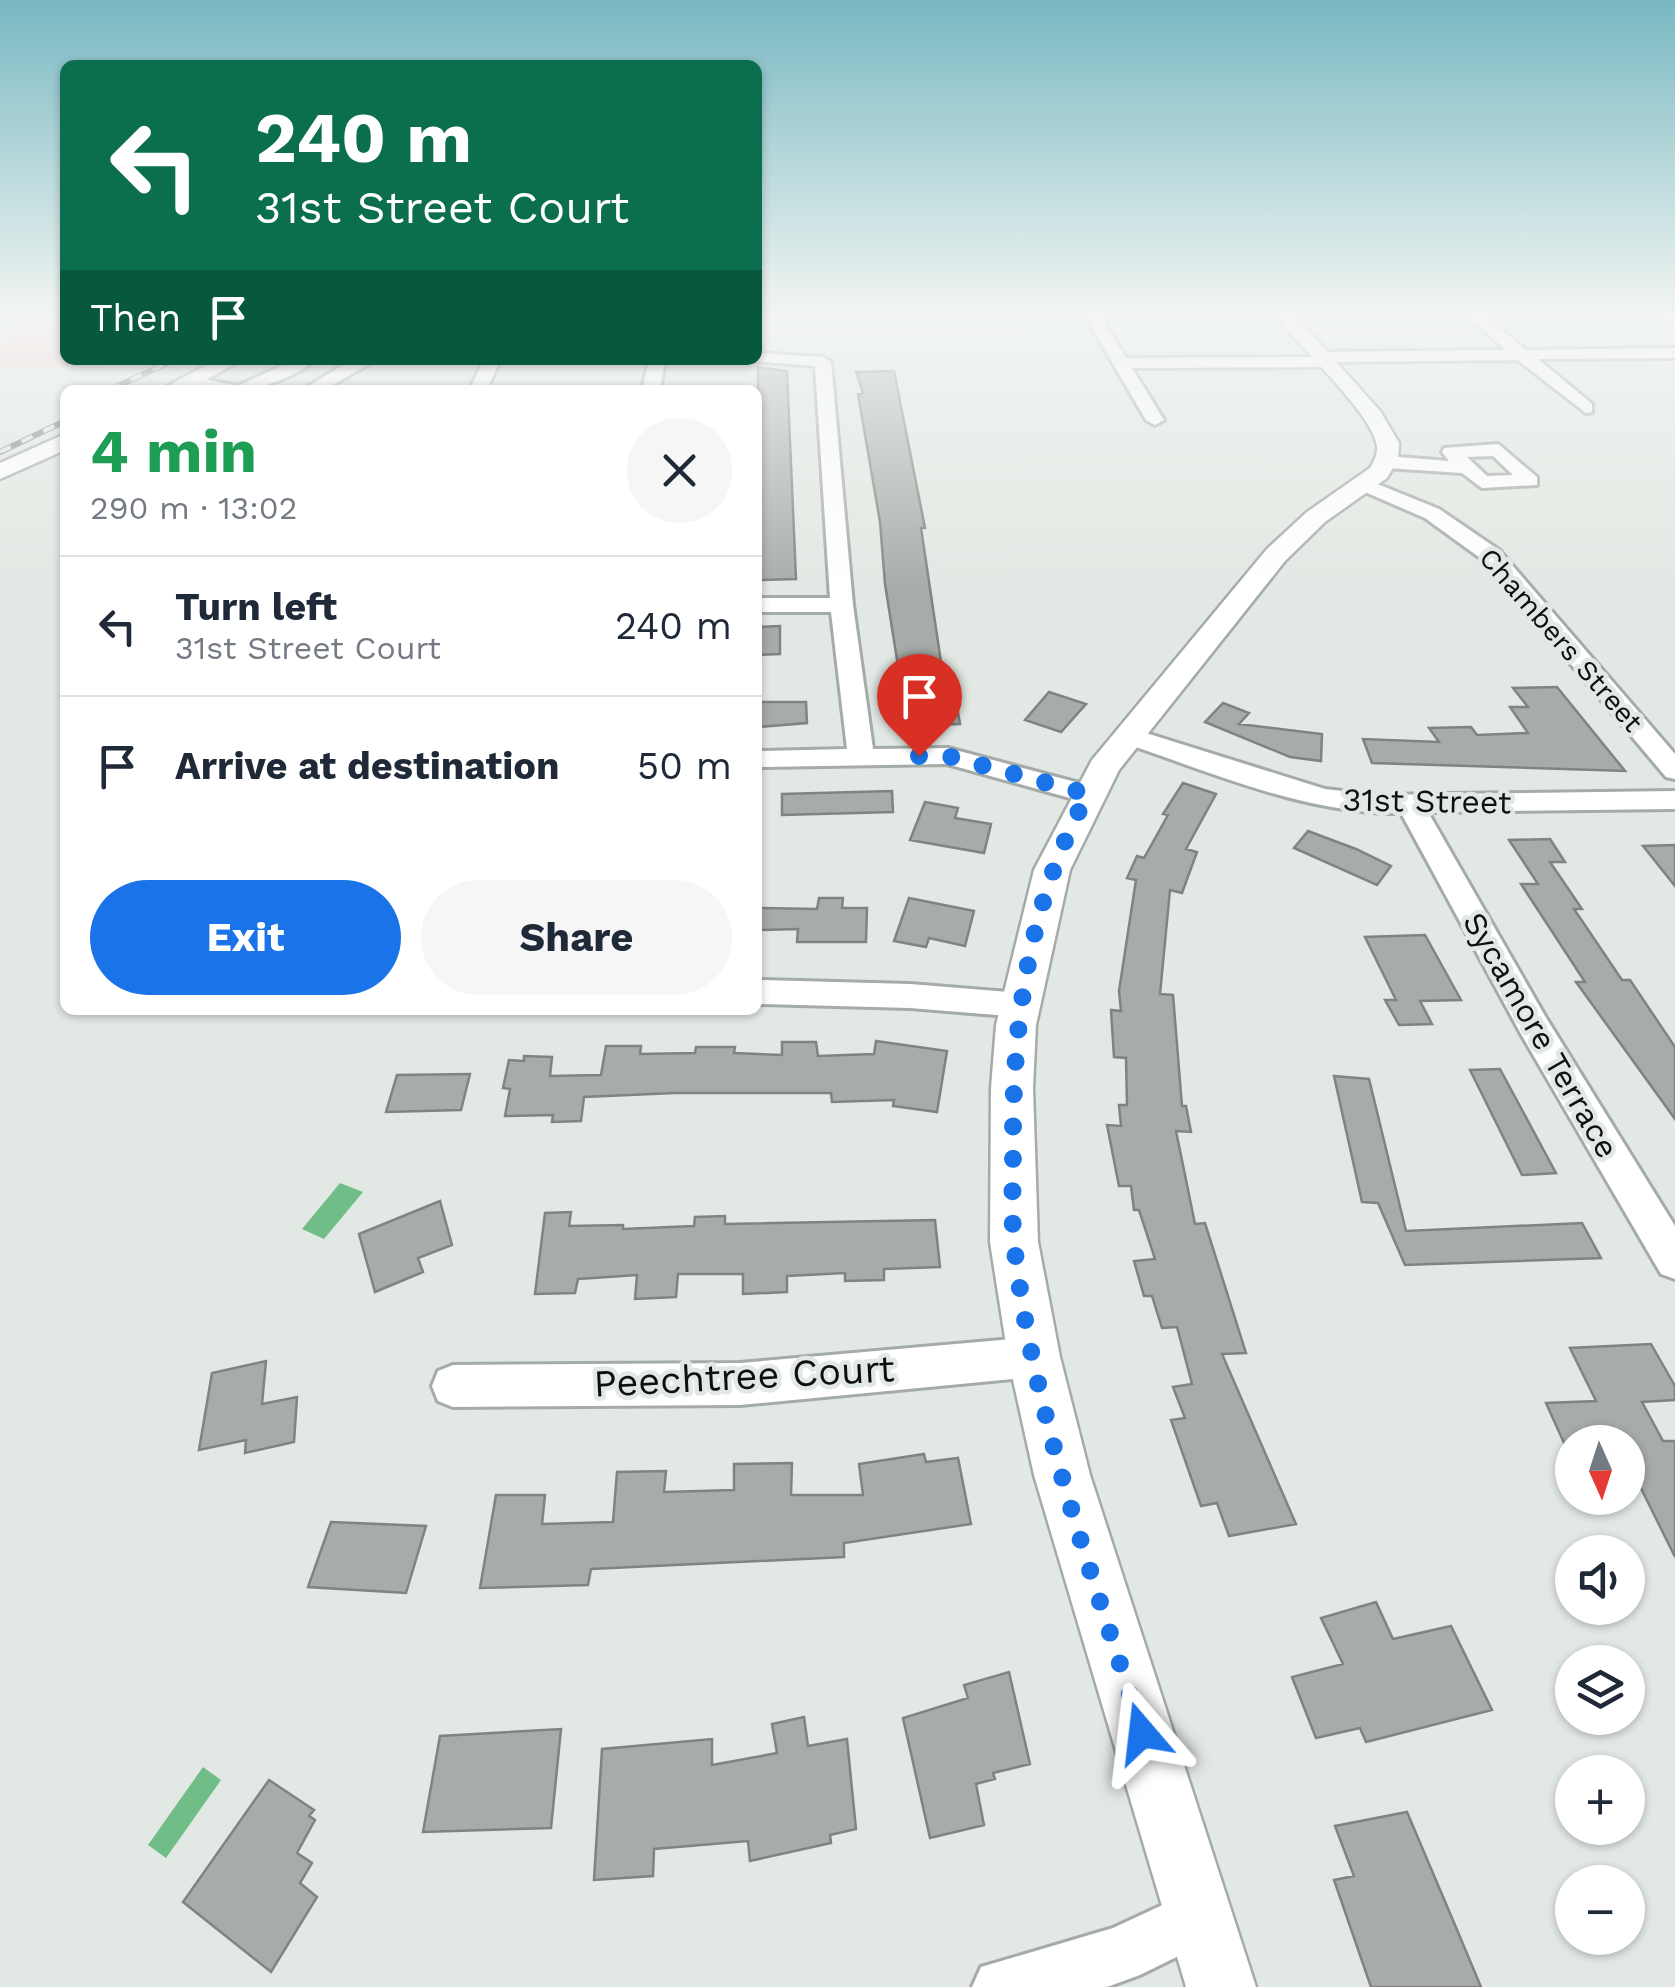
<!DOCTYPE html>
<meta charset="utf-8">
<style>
:root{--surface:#fff;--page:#f6f6f7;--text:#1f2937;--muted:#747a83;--line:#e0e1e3;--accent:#1a73e8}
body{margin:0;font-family:"Work Sans",sans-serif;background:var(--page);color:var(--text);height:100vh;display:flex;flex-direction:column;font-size:38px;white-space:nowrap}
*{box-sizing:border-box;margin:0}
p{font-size:32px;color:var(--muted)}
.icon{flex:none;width:55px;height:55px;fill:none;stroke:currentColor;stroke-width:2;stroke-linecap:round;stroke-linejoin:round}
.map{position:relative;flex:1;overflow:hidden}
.sheet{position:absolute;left:60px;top:385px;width:702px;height:630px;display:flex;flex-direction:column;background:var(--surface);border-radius:15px;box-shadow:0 2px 8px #0004}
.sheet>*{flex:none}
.guide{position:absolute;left:60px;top:60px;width:702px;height:305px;border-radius:15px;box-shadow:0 2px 8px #0004;background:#0b6e4f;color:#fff;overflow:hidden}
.needle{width:65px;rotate:177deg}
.fabs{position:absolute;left:1555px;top:1425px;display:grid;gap:20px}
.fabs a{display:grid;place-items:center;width:90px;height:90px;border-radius:50%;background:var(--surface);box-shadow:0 2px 8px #0004;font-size:50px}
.pin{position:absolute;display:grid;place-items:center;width:85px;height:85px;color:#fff;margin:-102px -42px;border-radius:50% 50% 50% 0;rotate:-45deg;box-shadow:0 0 10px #0007}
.pin .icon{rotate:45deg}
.me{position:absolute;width:110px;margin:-55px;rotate:343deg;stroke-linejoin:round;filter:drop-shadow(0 0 8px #0008)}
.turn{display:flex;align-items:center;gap:35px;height:210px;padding:0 30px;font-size:45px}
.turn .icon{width:130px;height:130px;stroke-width:2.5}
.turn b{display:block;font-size:70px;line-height:85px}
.then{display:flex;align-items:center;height:95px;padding:0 30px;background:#0003;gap:20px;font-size:38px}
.round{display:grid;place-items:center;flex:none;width:105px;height:105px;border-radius:52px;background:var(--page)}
.headline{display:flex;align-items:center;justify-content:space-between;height:170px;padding:0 30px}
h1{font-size:60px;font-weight:700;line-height:75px;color:#1e9e55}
.action{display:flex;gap:20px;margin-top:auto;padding:20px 30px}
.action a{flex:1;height:115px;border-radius:60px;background:var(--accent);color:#fff;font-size:40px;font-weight:700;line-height:115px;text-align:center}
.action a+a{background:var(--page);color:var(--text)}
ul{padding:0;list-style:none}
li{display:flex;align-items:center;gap:30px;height:140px;padding:0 30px;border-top:2px solid var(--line)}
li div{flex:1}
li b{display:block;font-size:38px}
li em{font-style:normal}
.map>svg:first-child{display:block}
.green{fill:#f8c6d1}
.water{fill:#71bd88}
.building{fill:#a7aca8;stroke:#7f8480;stroke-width:2.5}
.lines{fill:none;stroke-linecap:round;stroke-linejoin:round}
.minor-casing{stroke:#a5aba7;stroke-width:6}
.major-casing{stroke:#a5aba7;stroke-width:5}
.minor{fill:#fff;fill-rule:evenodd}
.major{fill:#fff;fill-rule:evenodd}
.rail-casing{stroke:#7c807d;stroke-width:6}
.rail{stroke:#e2e8e3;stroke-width:4;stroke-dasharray:12;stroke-linecap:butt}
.route{stroke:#1a73e8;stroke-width:18;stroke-dasharray:0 32.4}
.labels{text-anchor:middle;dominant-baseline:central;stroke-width:9;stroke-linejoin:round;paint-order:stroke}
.far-street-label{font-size:28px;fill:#0e100e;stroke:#e2e8e3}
.street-label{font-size:32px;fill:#0e100e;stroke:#e2e8e3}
.near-street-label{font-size:38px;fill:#0e100e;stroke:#e2e8e3}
</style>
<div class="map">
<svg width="1675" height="1987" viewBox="0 0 1675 1987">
<rect width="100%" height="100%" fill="#e2e8e3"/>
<!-- green -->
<path class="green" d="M37 314H65V360H105L100 366 0 367V344Z"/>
<!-- water -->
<path class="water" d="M340 1183 363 1192 324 1239 302 1229Z
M203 1767 221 1780 166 1858 148 1845Z"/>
<!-- building -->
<path class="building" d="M758 367 787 371 796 579 758 580Z
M894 371 925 528H921L941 662 948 695H955L960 724 918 725 917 710H905L885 584 880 522 858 394 863 393 856 372Z
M780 626V654L758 655V627Z
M1557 687 1625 771 1372 763 1363 739 1439 742 1429 728 1471 727 1477 735 1528 733 1510 707H1528L1513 688Z
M1049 692 1086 704 1061 732 1025 720Z
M758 702H806L807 723 758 727Z
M1223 703 1249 713 1239 724 1322 734 1321 761 1290 757 1205 722Z
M1183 783 1216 794 1186 849 1197 852 1182 893 1170 890 1160 994 1173 995 1182 1106H1186L1191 1132 1176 1131 1195 1224 1205 1223 1246 1353 1222 1354 1296 1524 1229 1536 1217 1503 1201 1506 1171 1420 1185 1418 1173 1387 1192 1384 1177 1327 1162 1328 1152 1296H1144L1134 1261 1155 1259 1139 1210H1134L1131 1186H1119L1107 1125 1121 1126 1119 1105H1127L1126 1058 1114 1057 1111 1010 1121 1011 1119 991 1136 880 1127 878 1137 856 1144 858 1168 815 1163 814Z
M892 791 893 812 782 815V794Z
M925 802 958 808 955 818 991 824 984 853 910 840Z
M1308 831 1356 849 1391 866 1377 885 1294 848Z
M1550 839 1565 862H1550L1582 909H1574L1622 980H1630L1675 1047V1119L1576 982H1585L1521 884H1538L1509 840Z
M1675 845V886L1643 846Z
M819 898H843L842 908H867L866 942H797L798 929 758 930V908L817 909Z
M909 898 974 911 965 946 929 938 926 947 894 941Z
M1425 935 1461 1000 1420 1001 1432 1024 1399 1025 1385 1000H1396L1365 937Z
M876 1041 947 1051 937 1112 893 1106 894 1100 832 1102 831 1093H675L584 1097 581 1121 552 1122 553 1115 505 1116 510 1089 503 1088 509 1060 524 1061V1056L552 1057 550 1076 601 1075 606 1046H641L640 1054 695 1053 696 1047H735L734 1053 782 1055V1042H816L818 1056 874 1054Z
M1500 1069 1556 1173 1522 1175 1470 1070Z
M470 1074 461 1110 386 1112 397 1075Z
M1334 1076 1369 1079 1406 1231 1582 1223 1601 1258 1405 1265 1378 1203 1362 1202Z
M440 1201 452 1245 418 1258 423 1272 375 1292 359 1234Z
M571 1212 569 1226 623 1225V1229L694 1226 695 1217 725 1216V1224L935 1220 940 1267 884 1269V1280L845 1281V1273L787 1276V1292L743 1294V1274H678L676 1297 635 1299 637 1275 578 1279 575 1293 535 1294 545 1213Z
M1651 1344 1675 1386V1400L1642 1402 1663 1441H1675V1557L1628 1462V1439L1564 1443 1546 1403 1596 1401 1570 1348Z
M266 1361 262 1404 297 1397 294 1442 245 1453 246 1440 199 1450 212 1373Z
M924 1454 926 1462 958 1458 971 1524 844 1543V1557L591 1569 588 1585 480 1588 496 1495H545L542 1524 613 1522 617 1472 666 1471 664 1492 734 1490V1464L792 1463 791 1495H863L859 1464Z
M331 1522 426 1526 406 1593 308 1587Z
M1376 1602 1393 1639 1451 1626 1492 1710 1366 1742 1360 1728 1316 1738 1292 1677 1343 1664 1321 1618Z
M1009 1672 1030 1764 993 1773 995 1779 976 1784 984 1825 930 1838 903 1718 968 1698 964 1685Z
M804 1717 808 1746 847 1739 856 1829 830 1835 831 1843 750 1861 748 1841 654 1849 653 1876 594 1880 602 1749 712 1739V1765L777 1753 772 1724Z
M561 1729 551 1828 423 1832 440 1736Z
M269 1780 314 1810 309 1816 315 1820 297 1853 312 1863 300 1883 317 1897 271 1972 183 1902Z
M1407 1812 1455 1925 1481 1987H1371L1334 1880 1354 1876 1335 1826Z"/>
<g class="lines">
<!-- minor casing -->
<g class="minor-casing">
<path id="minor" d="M1084 314H1100L1126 358 1312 357 1320 352 1506 350 1465 314H1482L1526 350 1675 348V358L1538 359 1592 404V412L1586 413 1518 360 1332 362 1324 367 1132 368 1164 420 1155 425 1146 420Z
M1659 314H1675V324Z
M758 353 823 357 831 362 853 605 873 749 948 748 1098 788 1102 794 1098 800 1088 803 947 764 758 767V751L847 749 831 612H758V598H830L815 366 752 361 758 360Z
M294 360H315C287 385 214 405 182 381L190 376 238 386Z
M351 360H367L369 364 324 390H302Z
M484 360H500L487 390H469Z
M649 360H665L660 390H642Z
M1498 444 1537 477V485L1482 488 1462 473 1386 468 1376 462 1386 456 1449 461 1442 452 1444 448ZM1493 456 1513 475 1487 476 1467 457Z
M1365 479 1439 509 1499 550 1675 754V779L1666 777 1483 560 1425 518 1358 489 1355 485Z
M1130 728 1325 789 1377 795 1675 791V809L1428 812 1545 1016 1675 1226V1279L1661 1274 1521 1034 1401 813C1304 814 1211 772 1121 742L1117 736 1121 730Z
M758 980 910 984 1020 993 1032 996 1036 1005 1032 1014 1020 1017 910 1008 758 1004Z
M1034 1337 1049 1343 1055 1357 1049 1371 1034 1377 740 1405 453 1407 438 1401 432 1386 438 1371 453 1365 740 1363Z
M1199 1888 1219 1896 1227 1916 1219 1936 1140 1975 1107 1987H972L981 1967 1113 1928Z"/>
</g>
<!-- major casing -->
<g class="major-casing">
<path id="major" d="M1274 314H1293L1380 411 1399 443 1398 459 1387 478 1325 522 1285 561 1119 770 1070 870 1036 1025 1033 1088 1038 1242 1060 1357 1090 1475 1256 1987H1186L1034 1475 1008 1357 990 1242 991 1088 996 1025 1034 870 1092 760 1267 549 1307 512 1370 468C1374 461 1378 454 1377 446 1373 413 1296 344 1274 314Z
M216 360H242L188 390H160Z
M65 434V450L0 479V463Z"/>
</g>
<!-- minor -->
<use href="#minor" class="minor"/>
<!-- major -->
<use href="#major" class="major"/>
<!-- rail casing -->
<g class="rail-casing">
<path id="rail" d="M109 390 174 360
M0 452 65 421"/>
</g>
<!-- rail -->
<use href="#rail" class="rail"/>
</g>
<!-- sky -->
<linearGradient id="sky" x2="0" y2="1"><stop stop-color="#78b8c2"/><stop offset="0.53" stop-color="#f2f5f2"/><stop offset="1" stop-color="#f2f5f2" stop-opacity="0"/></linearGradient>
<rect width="1675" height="592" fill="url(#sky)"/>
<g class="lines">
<!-- route -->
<path class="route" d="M919 756H948L1088 794C1027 904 1012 1029 1013 1152 1013 1182 1011 1213 1014 1243 1032 1410 1092 1573 1142 1733"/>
</g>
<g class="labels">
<!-- far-street labels -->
<g class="far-street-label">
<text transform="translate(1561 640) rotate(49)">Chambers Street</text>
</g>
<!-- street labels -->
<g class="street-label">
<text transform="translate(1427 801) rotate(1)">31st Street</text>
<text transform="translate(1541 1035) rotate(60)">Sycamore Terrace</text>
</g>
<!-- near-street labels -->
<g class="near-street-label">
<text transform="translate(744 1376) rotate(-3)">Peechtree Court</text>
</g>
</g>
</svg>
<div class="fabs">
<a><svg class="needle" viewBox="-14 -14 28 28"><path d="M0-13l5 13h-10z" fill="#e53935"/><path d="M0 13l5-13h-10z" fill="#747a83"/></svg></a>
<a><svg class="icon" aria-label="sound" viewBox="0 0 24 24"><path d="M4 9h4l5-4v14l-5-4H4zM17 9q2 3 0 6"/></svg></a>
<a><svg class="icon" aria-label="layers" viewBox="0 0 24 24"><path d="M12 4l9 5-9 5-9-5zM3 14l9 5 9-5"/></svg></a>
<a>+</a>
<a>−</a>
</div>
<div class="pin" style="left:919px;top:756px;background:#d93025"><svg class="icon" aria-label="arrive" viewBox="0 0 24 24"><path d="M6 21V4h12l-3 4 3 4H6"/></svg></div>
<svg class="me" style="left:1142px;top:1733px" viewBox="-20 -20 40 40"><path d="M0-17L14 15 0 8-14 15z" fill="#1a73e8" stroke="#fff" stroke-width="4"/></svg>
<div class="guide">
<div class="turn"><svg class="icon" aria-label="left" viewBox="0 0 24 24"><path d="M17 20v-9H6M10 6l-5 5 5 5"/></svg><div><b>240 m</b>31st Street Court</div></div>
<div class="then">Then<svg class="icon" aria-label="arrive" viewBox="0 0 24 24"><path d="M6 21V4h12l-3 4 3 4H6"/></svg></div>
</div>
<section class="sheet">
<div class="headline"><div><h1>4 min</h1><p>290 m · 13:02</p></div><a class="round"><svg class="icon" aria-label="close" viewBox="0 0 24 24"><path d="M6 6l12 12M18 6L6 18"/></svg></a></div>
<ul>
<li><svg class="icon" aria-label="left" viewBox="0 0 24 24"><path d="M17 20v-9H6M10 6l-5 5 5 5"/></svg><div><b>Turn left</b><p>31st Street Court</p></div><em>240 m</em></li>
<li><svg class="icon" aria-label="arrive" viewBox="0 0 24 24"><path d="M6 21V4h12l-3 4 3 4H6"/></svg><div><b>Arrive at destination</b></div><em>50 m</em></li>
</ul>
<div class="action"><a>Exit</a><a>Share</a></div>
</section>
</div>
